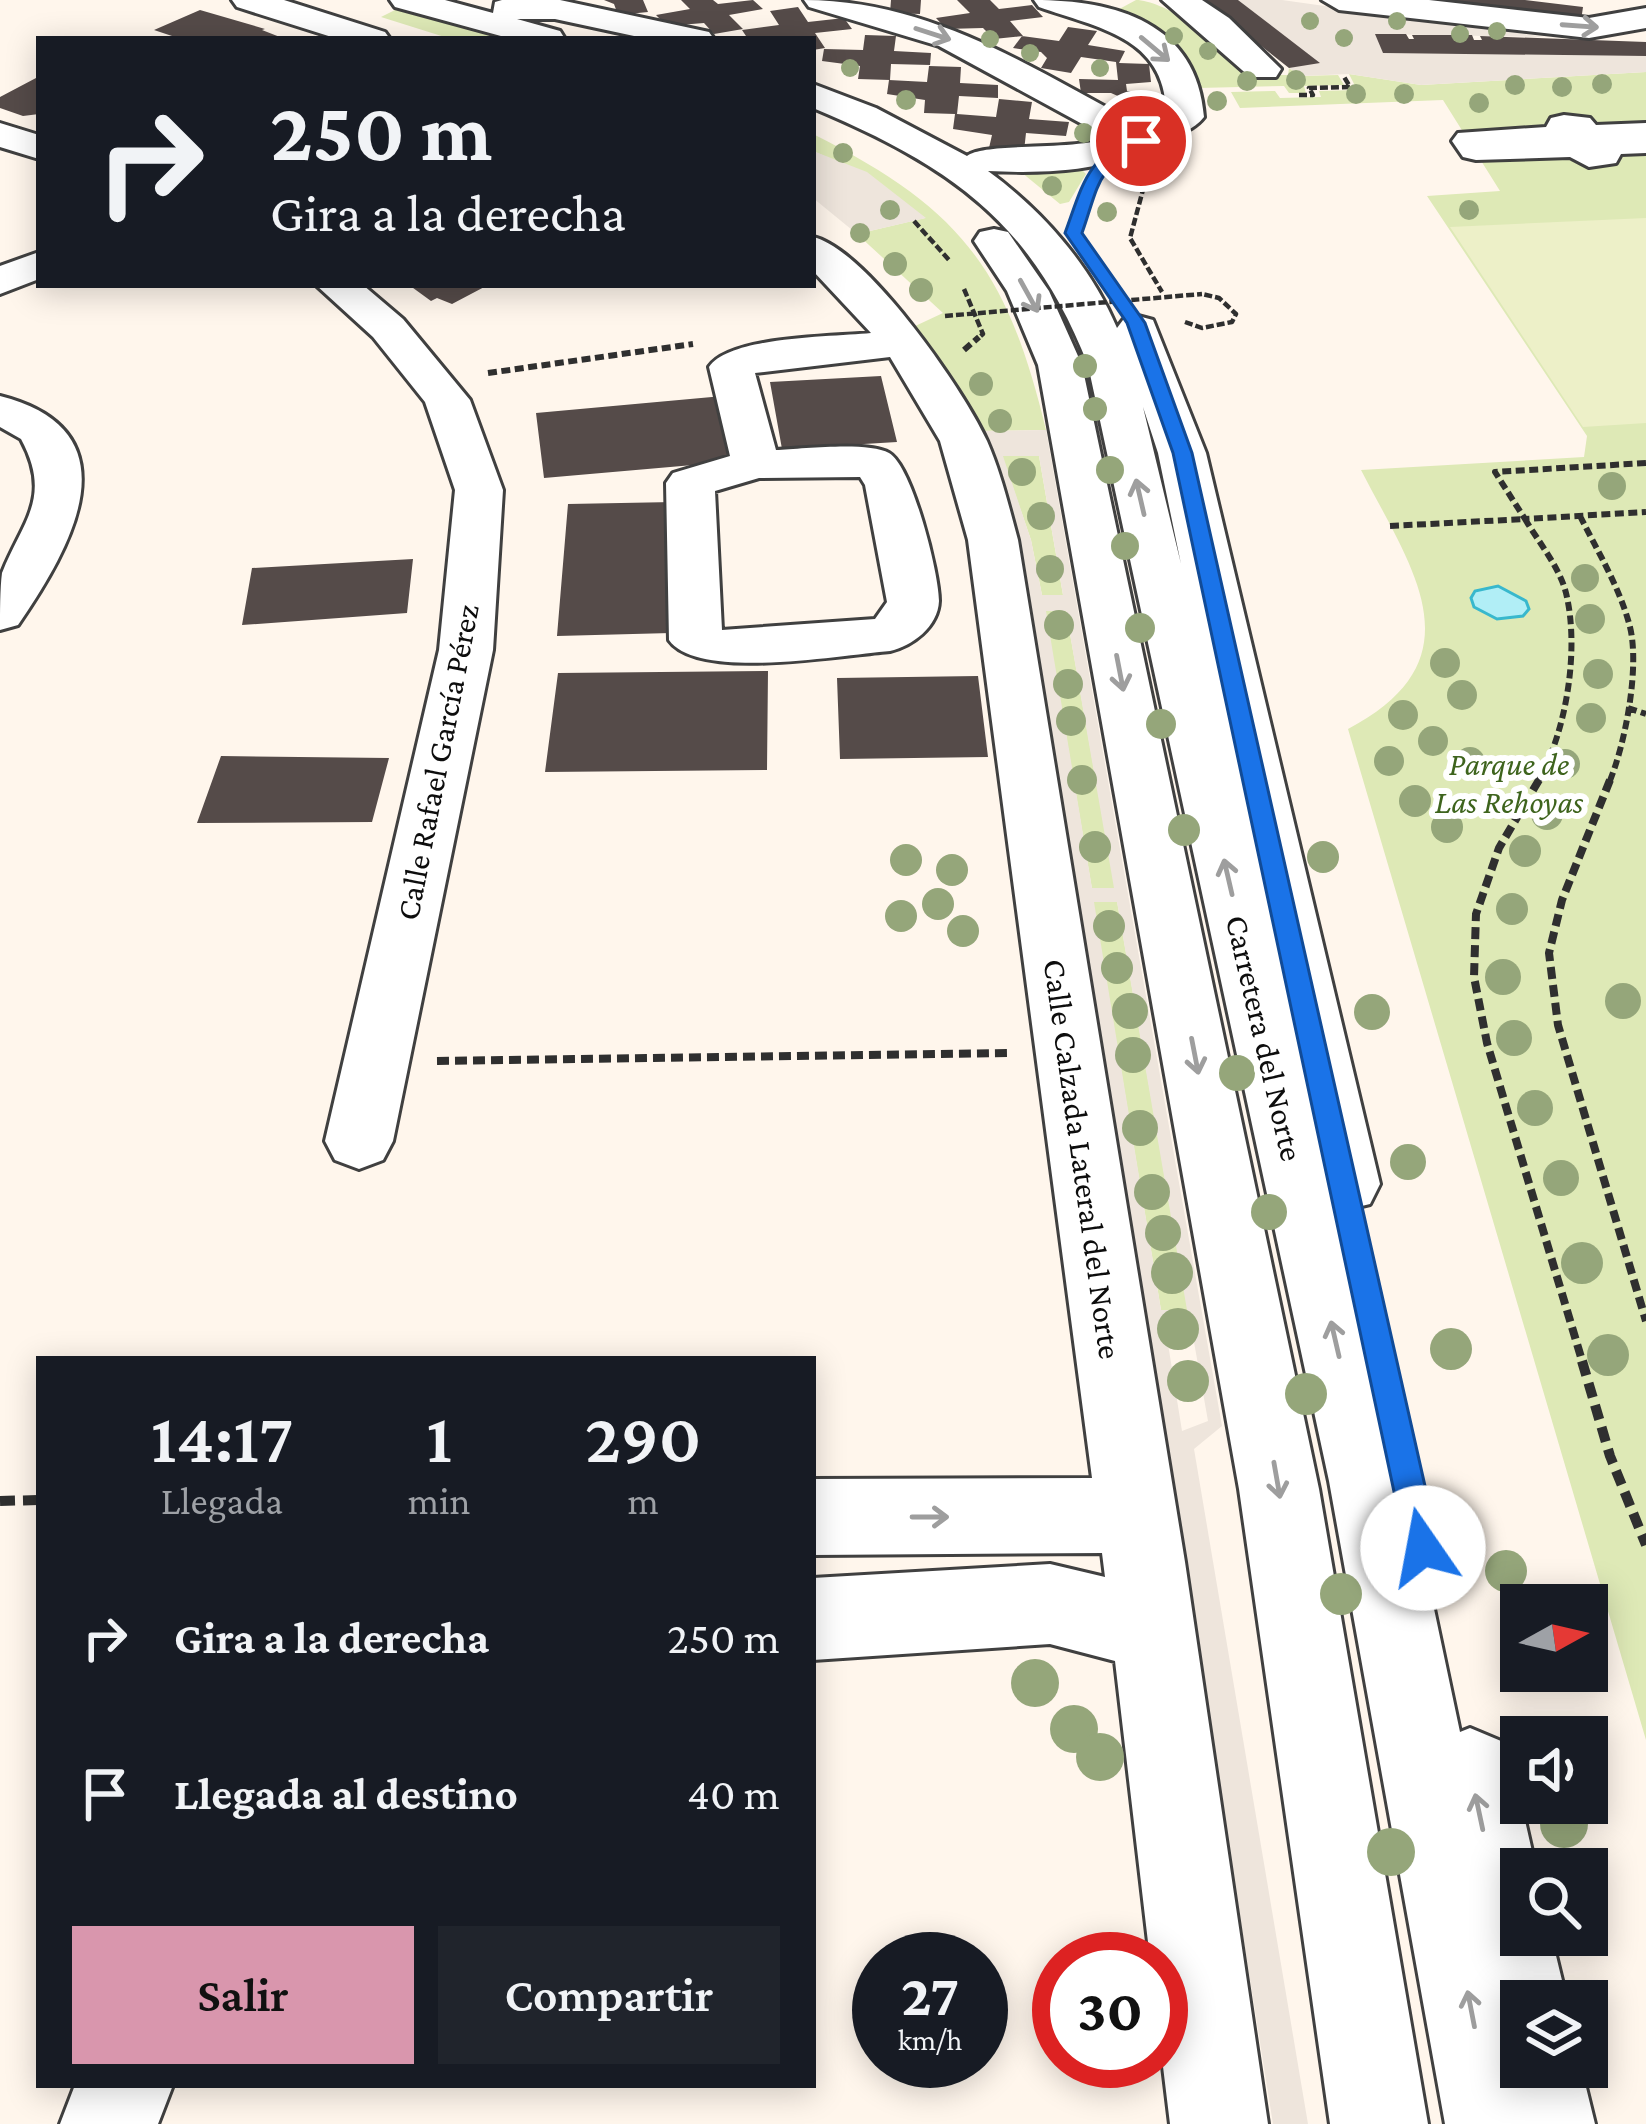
<!DOCTYPE html>
<html lang="es">
<meta charset="utf-8">
<style>
:root{--surface:#171b24;--page:#20242c;--text:#f1f3f6;--muted:#9ea1a6;--accent:#d996ad}
body{margin:0;font-family:"Crimson Pro",serif;background:var(--page);color:var(--text);height:100vh;display:flex;flex-direction:column;font-size:45px;white-space:nowrap}
*{box-sizing:border-box;margin:0}
p{font-size:39px;color:var(--muted)}
.icon{flex:none;width:66px;height:66px;fill:none;stroke:currentColor;stroke-width:2;stroke-linecap:round;stroke-linejoin:round}
.map{position:relative;flex:1;overflow:hidden}
.sheet{position:absolute;left:36px;top:1356px;width:780px;height:732px;display:flex;flex-direction:column;background:var(--surface);border-radius:0px;box-shadow:0 6px 30px #0003}
.sheet>*{flex:none}
.guide{position:absolute;left:36px;top:36px;width:780px;height:252px;border-radius:0px;box-shadow:0 6px 30px #0003;background:#171b24;color:var(--text);overflow:hidden}
.needle{width:78px;rotate:82deg}
.controls{position:absolute;left:1500px;top:1584px;display:grid;gap:24px}
.controls a{display:grid;place-items:center;width:108px;height:108px;border-radius:0px;background:var(--surface);box-shadow:0 6px 30px #0003;font-size:60px}
.speed{position:absolute;left:852px;top:1932px;display:flex;gap:24px;font-size:60px;font-weight:700;text-align:center}
.speed>*{display:grid;place-content:center;width:156px;height:156px;border-radius:50%;background:var(--surface);box-shadow:0 6px 30px #0003;line-height:1}
.speed small{font-size:30px;font-weight:400}
.speed .limit{border:18px solid #d22;background:#fff;color:#111}
.pin{position:absolute;display:grid;place-items:center;width:102px;height:102px;color:#fff;margin:-51px;border:6px solid #fff;border-radius:50%;box-shadow:0 3px 12px #0007}
.me{position:absolute;width:132px;margin:-66px;rotate:348deg;stroke-linejoin:round;filter:drop-shadow(0 0 9px #0008)}
.turn{display:flex;align-items:center;gap:42px;height:252px;padding:0 36px;font-size:54px}
.turn .icon{width:156px;height:156px;stroke-width:2.5}
.turn b{display:block;font-size:84px;line-height:102px}
.eta{display:flex;justify-content:space-evenly;align-items:center;height:204px;text-align:center}
.eta b{font-size:72px;font-weight:600;line-height:84px}
.cta{display:flex;gap:24px;margin-top:auto;padding:24px 36px}
.cta a{flex:1;height:138px;border-radius:0px;background:var(--accent);color:#111;font-size:48px;font-weight:600;line-height:138px;text-align:center}
.cta a+a{background:var(--page);color:var(--text)}
ul{padding:0;list-style:none}
li{display:flex;align-items:center;gap:36px;height:156px;padding:0 36px}
li div{flex:1}
li b{display:block;font-size:45px}
li em{font-style:normal}
.map>svg:first-child{display:block}
.green{fill:#dee9b6}
.pitch{fill:#edf0c8}
.plaza{fill:#eee5dc;fill-rule:evenodd}
.water{fill:#b1eef6;stroke:#38b8cd;stroke-width:3}
.building{fill:#554b49}
.lines{fill:none;stroke-linecap:round;stroke-linejoin:round}
.minor-casing{stroke:#404040;stroke-width:6}
.path-far3{stroke:#2f2f2f;stroke-width:4.5;stroke-dasharray:8 3;stroke-linecap:butt}
.path-far2{stroke:#2f2f2f;stroke-width:6;stroke-dasharray:9 4.5;stroke-linecap:butt}
.path-far1{stroke:#2f2f2f;stroke-width:8;stroke-dasharray:12 6;stroke-linecap:butt}
.path{stroke:#2f2f2f;stroke-width:10;stroke-dasharray:15 8;stroke-linecap:butt}
.minor{fill:#fff;fill-rule:evenodd}
.path-bridge{stroke:#2f2f2f;stroke-width:4.5;stroke-dasharray:8 3;stroke-linecap:butt}
.tree{fill:#95a67a}
.oneway{stroke:#9e9e9e}
.route{fill:#1a73e8;stroke:#114b97;stroke-width:3}
.labels{text-anchor:middle;dominant-baseline:central;stroke-width:12;stroke-linejoin:round;paint-order:stroke}
.street-label{font-size:33px;fill:#0d0d0d;stroke:#fff}
.park-label{font-size:33px;font-style:italic;fill:#3e641d;stroke:#fff}
</style>
<div class="map">
<svg width="1646" height="2124" viewBox="0 0 1646 2124">
<rect width="100%" height="100%" fill="#fff6ec"/>
<!-- green -->
<path class="green" d="M1136 0C1162 0 1218 37 1233 59 1237 64 1239 71 1243 75H1288L1289 68 1301 76 1338 75 1344 85 1304 86 1306 93H1289L1284 86 1198 88C1188 44 1148 32 1112 13Z
M397 9 521 39H451L381 17Z
M1646 72V1740L1348 729C1481 659 1412 569 1361 470L1584 457 1587 436 1427 196 1500 191 1443 100 1240 108 1231 92 1275 91 1280 98 1321 97 1319 91 1357 90 1349 74 1421 85Z
M813 134C962 209 1007 269 1046 430L978 431 911 328 943 313 857 234 925 218 863 173 813 151Z
M1028 167 1082 170 1086 174 1069 202 1060 204 1021 172Z
M1002 456H1039L1063 595H1042L1031 540Z
M1045 611H1066L1115 888 1092 889Z
M1117 901 1188 1310H1161L1093 902Z"/>
<!-- pitch -->
<path class="pitch" d="M1646 218V423L1583 427 1450 227Z"/>
<!-- plaza -->
<path class="plaza" d="M1238 0H1282L1545 37 1376 34 1383 53 1646 56V72L1421 85 1349 74 1301 76 1289 68 1318 62Z
M813 151 867 172 926 218 857 234 813 198Z
M1046 430 1222 1426 1194 1449 1308 2124H1273L1025 565 978 431ZM1003 456H1039L1063 595H1042L1031 540ZM1046 611H1066L1114 888H1092ZM1094 902H1117L1187 1310H1161ZM1194 1342 1208 1421 1182 1431 1168 1344Z"/>
<!-- water -->
<path class="water" d="M1498 586 1526 601 1529 609 1523 616 1497 619 1474 607 1471 598 1475 591Z"/>
<!-- building -->
<path class="building" d="M604 0H643L648 12 618 15 614 4Z
M681 0H713L718 4 753 0 763 9 729 15 743 29 714 34 704 23 667 26 656 15 690 9Z
M891 0H921L920 14 890 13Z
M957 0H990L999 9 1032 5 1043 17 1010 21 1023 36 994 39 983 28 946 29 936 18 970 13Z
M1203 0H1238L1320 63 1289 68Z
M1442 0H1525L1583 7 1581 21Z
M798 7 808 22 844 18 852 29 815 33 825 48 813 50V39H748L742 30 779 25 770 11Z
M200 10 265 29 262 30 285 39H181L154 30Z
M1068 27 1097 31 1088 45 1125 51 1119 63 1149 64 1151 82 1126 84 1127 91 1153 94 1156 111H1122L1120 97 1111 93H1081L1079 79 1118 80 1116 62 1081 57 1071 73 1041 68 1047 58 1041 52 1013 48 1022 36 1059 41Z
M1375 34H1406L1409 39H1414L1412 35H1472L1474 40H1482L1480 36 1646 42V56L1383 53Z
M865 35 896 36 894 51 931 53 930 65 891 64 890 80 858 79 860 66 822 61 824 49 863 50Z
M929 66 961 67 960 83 998 85V98L959 96 957 114 996 117 999 99 1032 102 1029 119 1069 122 1066 136 1026 133 1024 151 989 148 992 135 953 129 955 114 924 113 925 100 887 94 889 80 927 82Z
M36 78 39 114 23 116 0 108V97Z
M409 285H488L452 304 437 298 431 301Z
M881 376 897 442 782 449 770 382Z
M723 396 739 461 544 478 536 413Z
M674 502 671 633 557 636 568 504Z
M413 559 407 613 242 625 252 568Z
M768 671 767 770 545 772 558 673Z
M978 676 988 757 840 759 837 678Z
M221 756 389 758 372 822 197 823Z"/>
<g class="lines">
<!-- minor casing -->
<g class="minor-casing">
<path id="minor" d="M232 0H284L385 32 390 39H338L237 7Z
M390 0H445L493 13 495 2 502 0H560L709 32 714 39H648L555 19H517L560 31 565 39H512L395 7Z
M804 0C930 0 1032 68 1139 125L1166 112C1165 37 1098 28 1039 7L1034 0C1116 0 1197 23 1204 117 1194 130 1178 134 1164 142 1111 171 1048 174 988 171 1043 211 1090 265 1117 328L1123 320 1138 316 1153 320 1206 453 1380 1184 1370 1204 1341 1211 1407 1481 1460 1732 1470 1728 1501 1741 1514 1772 1536 1869H1521V1935H1551L1567 2001H1521V2067H1581L1595 2124H1445L1329 1481 1088 365C1032 222 951 166 813 108V84L876 108 967 156C984 142 1073 151 1108 138L939 46 809 7ZM1143 407 1158 453 1181 564Z
M1162 0H1202L1229 18 1281 69 1276 77H1250Z
M1322 0H1429L1589 18 1646 8V28L1589 38 1339 10Z
M1564 115 1590 118 1596 125 1646 123V153L1621 154 1616 163 1589 167 1570 157 1476 160 1463 157 1452 141 1458 133 1546 127 1551 118Z
M0 123 39 135V159L0 147Z
M994 229 1008 232 1049 291 1082 365 1319 1489 1428 2124H1330L1239 1489 1038 365 1007 291 974 241 980 232Z
M813 237C867 250 964 390 987 441 1001 473 1009 507 1018 540L1185 1562 1268 2124H1170L1161 2050V1959H1150L1115 1661 1050 1644 813 1660V1578L1050 1564 1105 1577 1102 1553 813 1555V1479L1092 1478 968 540 940 441 890 357 755 373 776 450C801 449 868 441 889 453 912 466 939 573 939 601 938 627 912 646 890 651 842 655 697 681 669 640L666 483 673 473 730 456 709 367C730 336 833 337 871 333L813 271ZM860 477 865 485 887 602 875 619 722 630 715 491 759 478Z
M39 252V279L0 294V266Z
M316 285H363L403 319 470 400 503 490 493 650 393 1141 383 1160 359 1169 335 1160 325 1141 439 650 455 490 425 402 373 337Z
M0 396C138 431 71 548 18 625L0 630C0 613 0 588 2 573 22 522 53 498 21 439L0 427Z
M75 2085H173L158 2124H60Z"/>
</g>
<!-- path-far3 -->
<path class="path-far3" d="M1299 95H1313L1309 88 1350 87 1343 75
M1144 186 1130 238 1162 292
M914 221 949 260
M964 289 983 334 976 340
M1185 322 1202 328 1232 322 1236 314 1219 298 1202 294"/>
<!-- path-far2 -->
<path class="path-far2" d="M964 350 979 337
M488 373 693 344
M1646 463 1495 472 1525 519 1646 512
M1580 516C1598 552 1620 588 1630 627 1640 668 1625 745 1609 783
M1390 526 1525 519C1538 541 1560 568 1566 593 1580 650 1566 734 1537 783
M1628 708 1646 714"/>
<!-- path-far1 -->
<path class="path-far1" d="M1539 780 1499 848 1476 914 1474 977 1487 1043 1583 1364
M1610 780 1562 900 1549 953 1558 1025 1646 1321
M437 1061 1010 1053"/>
<!-- path -->
<path class="path" d="M1582 1361 1610 1456 1646 1545
M0 1501 39 1500"/>
<!-- minor -->
<use href="#minor" class="minor"/>
<!-- path-bridge -->
<path class="path-bridge" d="M945 316 1202 294"/>
</g>
<!-- trees -->
<g class="tree">
<circle cx="1310" cy="21" r="9"/>
<circle cx="1397" cy="21" r="9"/>
<circle cx="1497" cy="31" r="9"/>
<circle cx="1460" cy="34" r="9"/>
<circle cx="1174" cy="36" r="9"/>
<circle cx="1344" cy="38" r="9"/>
<circle cx="990" cy="39" r="9"/>
<circle cx="1208" cy="51" r="9"/>
<circle cx="1030" cy="53" r="9"/>
<circle cx="850" cy="68" r="9"/>
<circle cx="1100" cy="68" r="9"/>
<circle cx="1296" cy="80" r="10"/>
<circle cx="1247" cy="81" r="10"/>
<circle cx="1602" cy="84" r="10"/>
<circle cx="1515" cy="85" r="10"/>
<circle cx="1562" cy="87" r="10"/>
<circle cx="1356" cy="94" r="10"/>
<circle cx="1404" cy="94" r="10"/>
<circle cx="906" cy="100" r="10"/>
<circle cx="1217" cy="101" r="10"/>
<circle cx="1479" cy="103" r="10"/>
<circle cx="1084" cy="133" r="10"/>
<circle cx="843" cy="153" r="10"/>
<circle cx="1052" cy="186" r="10"/>
<circle cx="890" cy="210" r="10"/>
<circle cx="1469" cy="210" r="10"/>
<circle cx="1107" cy="212" r="10"/>
<circle cx="860" cy="233" r="10"/>
<circle cx="895" cy="264" r="12"/>
<circle cx="921" cy="290" r="12"/>
<circle cx="1085" cy="366" r="12"/>
<circle cx="981" cy="384" r="12"/>
<circle cx="1095" cy="409" r="12"/>
<circle cx="1000" cy="421" r="12"/>
<circle cx="1110" cy="470" r="14"/>
<circle cx="1022" cy="472" r="14"/>
<circle cx="1612" cy="486" r="14"/>
<circle cx="1041" cy="516" r="14"/>
<circle cx="1125" cy="546" r="14"/>
<circle cx="1050" cy="569" r="14"/>
<circle cx="1585" cy="578" r="14"/>
<circle cx="1590" cy="619" r="15"/>
<circle cx="1059" cy="625" r="15"/>
<circle cx="1140" cy="628" r="15"/>
<circle cx="1445" cy="663" r="15"/>
<circle cx="1598" cy="674" r="15"/>
<circle cx="1068" cy="684" r="15"/>
<circle cx="1462" cy="695" r="15"/>
<circle cx="1403" cy="715" r="15"/>
<circle cx="1591" cy="718" r="15"/>
<circle cx="1071" cy="721" r="15"/>
<circle cx="1161" cy="724" r="15"/>
<circle cx="1433" cy="741" r="15"/>
<circle cx="1389" cy="761" r="15"/>
<circle cx="1470" cy="762" r="15"/>
<circle cx="1565" cy="764" r="15"/>
<circle cx="1082" cy="780" r="15"/>
<circle cx="1415" cy="801" r="16"/>
<circle cx="1547" cy="814" r="16"/>
<circle cx="1447" cy="827" r="16"/>
<circle cx="1184" cy="830" r="16"/>
<circle cx="1095" cy="847" r="16"/>
<circle cx="1525" cy="851" r="16"/>
<circle cx="1323" cy="857" r="16"/>
<circle cx="906" cy="860" r="16"/>
<circle cx="952" cy="870" r="16"/>
<circle cx="938" cy="904" r="16"/>
<circle cx="1512" cy="909" r="16"/>
<circle cx="901" cy="916" r="16"/>
<circle cx="1109" cy="926" r="16"/>
<circle cx="963" cy="931" r="16"/>
<circle cx="1117" cy="968" r="16"/>
<circle cx="1503" cy="977" r="18"/>
<circle cx="1623" cy="1001" r="18"/>
<circle cx="1130" cy="1011" r="18"/>
<circle cx="1372" cy="1012" r="18"/>
<circle cx="1514" cy="1038" r="18"/>
<circle cx="1133" cy="1055" r="18"/>
<circle cx="1237" cy="1073" r="18"/>
<circle cx="1535" cy="1108" r="18"/>
<circle cx="1140" cy="1128" r="18"/>
<circle cx="1408" cy="1162" r="18"/>
<circle cx="1561" cy="1178" r="18"/>
<circle cx="1152" cy="1192" r="18"/>
<circle cx="1269" cy="1212" r="18"/>
<circle cx="1163" cy="1233" r="18"/>
<circle cx="1582" cy="1263" r="21"/>
<circle cx="1172" cy="1273" r="21"/>
<circle cx="1178" cy="1329" r="21"/>
<circle cx="1451" cy="1349" r="21"/>
<circle cx="1608" cy="1355" r="21"/>
<circle cx="1188" cy="1381" r="21"/>
<circle cx="1306" cy="1394" r="21"/>
<circle cx="1506" cy="1571" r="21"/>
<circle cx="1341" cy="1594" r="21"/>
<circle cx="1035" cy="1683" r="24"/>
<circle cx="1074" cy="1729" r="24"/>
<circle cx="1100" cy="1757" r="24"/>
<circle cx="1564" cy="1824" r="24"/>
<circle cx="1391" cy="1852" r="24"/>
</g>
<!-- one-way arrows -->
<defs><path id="oneway-shaft" d="M-6 0H5M1.5-3L5.5 0L1.5 3" fill="none" stroke-width="1.6" stroke-linecap="round" stroke-linejoin="round" transform="scale(3)"/></defs>
<g class="oneway">
<use href="#oneway-shaft" transform="translate(1580 26) rotate(4)"/>
<use href="#oneway-shaft" transform="translate(933 34) rotate(18)"/>
<use href="#oneway-shaft" transform="translate(1155 49) rotate(40)"/>
<use href="#oneway-shaft" transform="translate(1029 296) rotate(61)"/>
<use href="#oneway-shaft" transform="translate(1140 497) rotate(-103)"/>
<use href="#oneway-shaft" transform="translate(1120 673) rotate(79)"/>
<use href="#oneway-shaft" transform="translate(1228 877) rotate(-103)"/>
<use href="#oneway-shaft" transform="translate(1195 1056) rotate(79)"/>
<use href="#oneway-shaft" transform="translate(1335 1339) rotate(-103)"/>
<use href="#oneway-shaft" transform="translate(1277 1480) rotate(80)"/>
<use href="#oneway-shaft" transform="translate(930 1517)"/>
<use href="#oneway-shaft" transform="translate(1479 1812) rotate(-102)"/>
<use href="#oneway-shaft" transform="translate(1471 2009) rotate(-101)"/>
</g>
<!-- route -->
<path class="route" d="M1141 136 1148 141 1146 144C1096 166 1099 185 1082 233L1145 323 1192 453 1439 1548 1434 1559 1423 1564 1411 1559 1406 1548 1173 453 1127 323 1065 233C1083 184 1087 154 1141 136Z"/>
<g class="labels">
<!-- street labels -->
<g class="street-label">
<text transform="translate(437 762) rotate(-79)">Calle Rafael García Pérez</text>
<text transform="translate(1265 1038) rotate(77)">Carretera del Norte</text>
<text transform="translate(1083 1159) rotate(82)">Calle Calzada Lateral del Norte</text>
</g>
<!-- park labels -->
<g class="park-label">
<text x="1509" y="763">Parque de<tspan x="1509" dy="38">Las Rehoyas</tspan></text>
</g>
</g>
</svg>
<div class="controls">
<a><svg class="needle" viewBox="-14 -14 28 28"><path d="M0-13l5 13h-10z" fill="#e53935"/><path d="M0 13l5-13h-10z" fill="#9ea1a6"/></svg></a>
<a><svg class="icon" aria-label="sound" viewBox="0 0 24 24"><path d="M4 9h4l5-4v14l-5-4H4zM17 9q2 3 0 6"/></svg></a>
<a><svg class="icon" aria-label="search" viewBox="0 0 24 24"><circle cx="10" cy="10" r="6"/><path d="M15 15l6 6"/></svg></a>
<a><svg class="icon" aria-label="layers" viewBox="0 0 24 24"><path d="M12 4l9 5-9 5-9-5zM3 14l9 5 9-5"/></svg></a>
</div>
<div class="speed"><div>27<small>km/h</small></div><div class="limit">30</div></div>
<div class="pin" style="left:1141px;top:141px;background:#d93025"><svg class="icon" aria-label="arrive" viewBox="0 0 24 24"><path d="M6 21V4h12l-3 4 3 4H6"/></svg></div>
<svg class="me" style="left:1423px;top:1548px" viewBox="-20 -20 40 40"><circle r="19" fill="#fff"/><path d="M0-13L10 11 0 6-10 11z" fill="#1a73e8"/></svg>
<div class="guide">
<div class="turn"><svg class="icon" aria-label="right" viewBox="0 0 24 24"><path d="M7 20v-9h11M14 6l5 5-5 5"/></svg><div><b>250 m</b>Gira a la derecha</div></div>
</div>
<section class="sheet">
<div class="eta">
<div><b>14:17</b><p>Llegada</p></div>
<div><b>1</b><p>min</p></div>
<div><b>290</b><p>m</p></div>
</div>
<ul>
<li><svg class="icon" aria-label="right" viewBox="0 0 24 24"><path d="M7 20v-9h11M14 6l5 5-5 5"/></svg><div><b>Gira a la derecha</b></div><em>250 m</em></li>
<li><svg class="icon" aria-label="arrive" viewBox="0 0 24 24"><path d="M6 21V4h12l-3 4 3 4H6"/></svg><div><b>Llegada al destino</b></div><em>40 m</em></li>
</ul>
<div class="cta"><a>Salir</a><a>Compartir</a></div>
</section>
</div>
